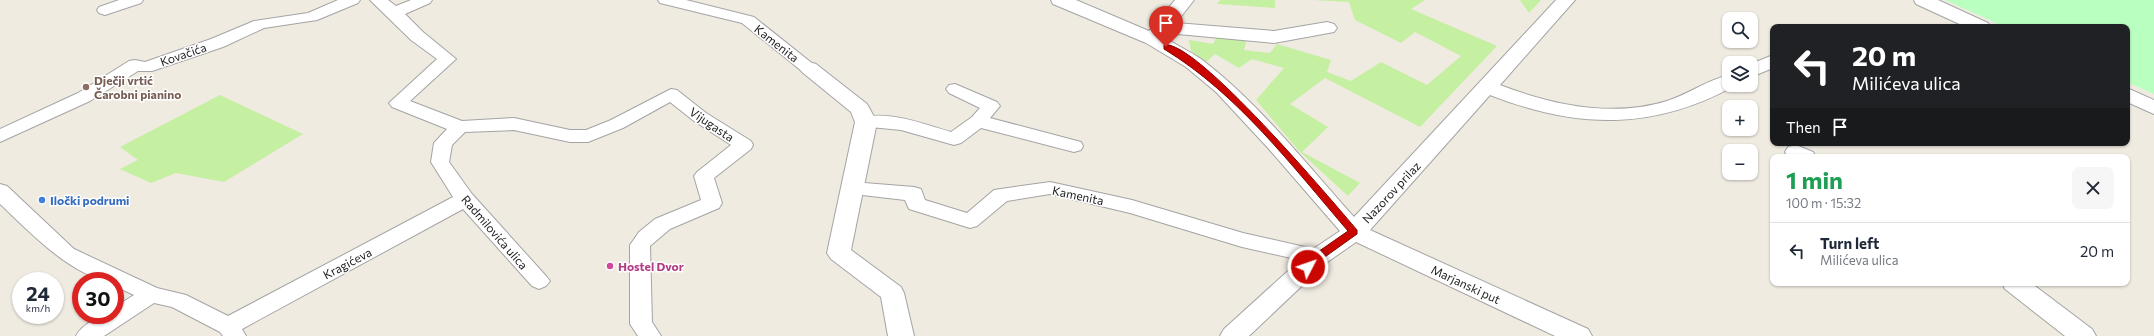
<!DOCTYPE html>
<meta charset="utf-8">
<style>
:root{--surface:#fff;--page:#f6f6f7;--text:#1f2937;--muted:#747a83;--line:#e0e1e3}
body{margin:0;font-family:Commissioner,sans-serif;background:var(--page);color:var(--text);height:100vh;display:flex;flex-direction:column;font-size:15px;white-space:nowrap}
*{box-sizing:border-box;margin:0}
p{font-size:13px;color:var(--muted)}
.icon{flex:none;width:22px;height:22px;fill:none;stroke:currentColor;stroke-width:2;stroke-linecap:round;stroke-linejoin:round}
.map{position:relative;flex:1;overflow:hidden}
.side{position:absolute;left:1770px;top:154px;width:360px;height:132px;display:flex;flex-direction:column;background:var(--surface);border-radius:8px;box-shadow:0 1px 3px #0004}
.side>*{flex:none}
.hud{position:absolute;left:1770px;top:24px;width:360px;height:122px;border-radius:8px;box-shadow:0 1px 3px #0004;background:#202124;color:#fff;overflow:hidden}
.tools{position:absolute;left:1722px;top:12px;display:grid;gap:8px}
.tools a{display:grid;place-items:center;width:36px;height:36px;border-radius:8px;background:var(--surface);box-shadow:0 1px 3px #0004;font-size:20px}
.speed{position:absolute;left:12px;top:272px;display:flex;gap:8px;font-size:20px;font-weight:700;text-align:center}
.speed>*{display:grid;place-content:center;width:52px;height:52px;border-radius:50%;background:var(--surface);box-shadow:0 1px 3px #0004;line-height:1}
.speed small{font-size:10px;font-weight:400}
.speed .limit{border:6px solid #d22;background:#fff;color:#111}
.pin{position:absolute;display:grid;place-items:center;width:34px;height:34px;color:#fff;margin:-41px -17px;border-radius:50% 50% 50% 0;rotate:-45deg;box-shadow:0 0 4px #0007}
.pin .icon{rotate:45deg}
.me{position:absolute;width:44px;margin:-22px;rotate:49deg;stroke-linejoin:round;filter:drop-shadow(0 0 3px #0008)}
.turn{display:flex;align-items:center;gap:14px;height:84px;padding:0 16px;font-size:18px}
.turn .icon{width:52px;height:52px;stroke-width:2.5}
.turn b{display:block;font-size:28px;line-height:34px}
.then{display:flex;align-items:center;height:38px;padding:0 16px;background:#0003;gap:8px;font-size:15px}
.round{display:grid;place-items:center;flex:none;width:42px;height:42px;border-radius:8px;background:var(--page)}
.summary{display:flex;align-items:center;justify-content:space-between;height:68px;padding:0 16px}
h1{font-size:24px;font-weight:700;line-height:30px;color:#1e9e55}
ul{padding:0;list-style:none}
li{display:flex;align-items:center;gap:12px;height:56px;padding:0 16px;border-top:1px solid var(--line)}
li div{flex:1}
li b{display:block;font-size:15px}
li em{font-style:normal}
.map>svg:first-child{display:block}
.grass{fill:#c5efa1}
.park{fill:#b9ffc0}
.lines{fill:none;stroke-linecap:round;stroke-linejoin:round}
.pedestrian-casing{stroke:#a4a4a4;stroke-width:2}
.minor-casing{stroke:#a4a4a4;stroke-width:2}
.pedestrian{fill:#fff;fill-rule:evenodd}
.minor{fill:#fff;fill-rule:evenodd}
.route{fill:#ca0600;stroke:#830400}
.education-dot{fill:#8d6e63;stroke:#fff;stroke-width:1.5}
.shop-dot{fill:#3f7fe0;stroke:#fff;stroke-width:1.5}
.hotel-dot{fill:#d1479c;stroke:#fff;stroke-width:1.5}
.labels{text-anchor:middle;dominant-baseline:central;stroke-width:3;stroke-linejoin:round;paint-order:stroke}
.street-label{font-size:12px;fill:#1d1d1d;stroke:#fff}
.education-label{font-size:12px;font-weight:bold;fill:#785e54;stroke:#fff;text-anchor:start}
.shop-label{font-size:12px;font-weight:bold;fill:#366cbe;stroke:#fff;text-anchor:start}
.hotel-label{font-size:12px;font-weight:bold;fill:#b23c85;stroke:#fff;text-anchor:start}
</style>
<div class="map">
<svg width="2154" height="336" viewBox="0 0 2154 336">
<rect width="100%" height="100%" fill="#efebe1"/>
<!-- grass -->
<path class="grass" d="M1220 0H1275V8L1217 4Z
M1313 0H1425L1411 9 1497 46 1420 127 1325 78 1290 104 1328 127 1302 152 1360 183 1348 196 1299 151 1256 100 1284 68 1252 59 1239 68 1215 54 1206 62 1191 51 1189 40 1213 44 1218 35 1247 38 1244 50 1270 53 1277 44 1331 60 1327 72 1351 81 1381 62 1427 85 1461 56 1415 32 1401 43 1355 20 1349 2Z
M1520 0H1541L1529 13Z
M220 95 303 134 224 182 176 173 151 183 120 169 138 160 120 147Z"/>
<!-- park -->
<path class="park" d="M1945 0H2154V94L2127 82V27H2005Z"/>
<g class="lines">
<!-- pedestrian casing -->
<g class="pedestrian-casing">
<path id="pedestrian" d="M119 0H143L141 3 105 15 99 13 97 10 99 7Z
M338 0H360L358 3 317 20 264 28 223 47 152 71H138L90 101 0 142V129L78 93 129 61 135 60 145 62 211 39 254 21 308 13Z
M370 0H388L396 6 411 0H432L430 3 405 14 423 32 456 59 410 101 462 121 514 118 570 130H586L611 120 671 89 677 90 706 113 751 141 753 145 751 149 714 178 722 203 719 208 670 229 650 246 652 322 661 336H638L630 324V245L639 232 655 219 701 200 694 176 697 172 731 145 694 121 670 102 623 128 588 142H570L514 130 465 132 452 145 449 162 472 194 546 276 550 281 546 286 539 289 532 286 463 209 242 329 246 336H223L220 332 172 307 154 303 104 336H76C83 323 101 315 115 315V307L134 295 115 286V281C75 281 28 230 0 204V184L7 186 74 249 157 288 186 295 228 316 453 197 431 162 434 143 447 129 392 107 389 103 437 59 411 40Z
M658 0H686L754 17 818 68 815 72 809 73 803 72 742 23 660 3Z
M955 84 997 102 1000 106 990 118 1081 142 1083 146 1081 150 1074 152 981 128 961 143 954 145 901 130 860 126 857 122 860 118C889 110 923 124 951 132L972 117 980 108 949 93 946 89 949 85Z
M852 182 914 187 921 189 925 200 967 213 994 190 1050 182 1132 200 1243 233 1318 250 1325 252 1328 257 1325 262 1318 264 1242 247 1130 213 1050 194 1007 201 977 226 970 228 909 209 905 200 845 193 842 188 845 183Z"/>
</g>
<!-- minor casing -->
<g class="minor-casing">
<path id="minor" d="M1051 0H1076L1149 31 1175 0H1194L1176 23 1274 31 1327 22 1334 24 1337 28 1334 32 1274 43 1167 33 1164 37C1176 45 1189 51 1201 59 1257 101 1307 165 1354 217L1556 0H1575L1500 85C1552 105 1612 118 1667 101 1689 94 1707 80 1729 75V85H1736C1654 131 1577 129 1490 95L1370 230 1588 329 1592 336H1555L1356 242 1326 263 1249 336H1220L1224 329 1310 251 1340 231 1268 148 1216 92 1186 67 1146 43 1053 4Z
M1914 0H1938L1988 23 1991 27H1966L1916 4Z
M1773 55V68L1751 77V64Z
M809 62 816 64 867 104 877 122 851 250 901 287 904 293 914 336H888L881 297 831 259 827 253 855 122 851 112 802 72 799 68 802 64Z
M2127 88 2154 100V114L2127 102Z
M1796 145 1813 152 1816 157H1788L1785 152 1788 147Z
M2002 283H2031L2092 329 2096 336H2065L2005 289Z"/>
</g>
<!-- pedestrian -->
<use href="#pedestrian" class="pedestrian"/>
<!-- minor -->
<use href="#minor" class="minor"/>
</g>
<!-- route -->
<path class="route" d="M1164 45C1195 38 1333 202 1357 230V234L1322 259 1311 269H1304V264L1315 254 1348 231C1292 166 1238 94 1164 49Z"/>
<!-- markers -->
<circle class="education-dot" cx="86" cy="87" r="4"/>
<circle class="shop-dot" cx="42" cy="200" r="4"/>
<circle class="hotel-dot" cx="610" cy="266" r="4"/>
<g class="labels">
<!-- street labels -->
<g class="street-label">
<text transform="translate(777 43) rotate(38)">Kamenita</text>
<text transform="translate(183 54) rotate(-19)">Kovačića</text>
<text transform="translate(712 124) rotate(34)">Vijugasta</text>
<text transform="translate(1391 192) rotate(-47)">Nazorov prilaz</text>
<text transform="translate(1078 195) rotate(12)">Kamenita</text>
<text transform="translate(495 232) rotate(49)">Radmilovića ulica</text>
<text transform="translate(347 263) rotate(-28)">Kragićeva</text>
<text transform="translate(1466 284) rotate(25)">Marjanski put</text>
</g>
<!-- education labels -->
<g class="education-label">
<text x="94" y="80">Dječji vrtić<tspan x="94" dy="14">Čarobni pianino</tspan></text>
</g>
<!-- shop labels -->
<g class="shop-label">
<text x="50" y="200">Iločki podrumi</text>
</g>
<!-- hotel labels -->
<g class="hotel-label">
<text x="618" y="266">Hostel Dvor</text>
</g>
</g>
</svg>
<div class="tools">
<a><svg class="icon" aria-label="search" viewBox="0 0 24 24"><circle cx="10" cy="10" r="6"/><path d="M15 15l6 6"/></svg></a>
<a><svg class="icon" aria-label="layers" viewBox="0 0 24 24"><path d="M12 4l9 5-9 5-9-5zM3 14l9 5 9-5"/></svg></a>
<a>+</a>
<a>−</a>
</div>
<div class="speed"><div>24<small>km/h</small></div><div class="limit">30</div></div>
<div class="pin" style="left:1166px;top:47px;background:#d93025"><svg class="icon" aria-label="arrive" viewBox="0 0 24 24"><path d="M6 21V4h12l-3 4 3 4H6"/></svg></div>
<svg class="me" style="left:1308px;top:267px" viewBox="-20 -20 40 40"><circle r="17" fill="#ca0600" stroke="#fff" stroke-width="3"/><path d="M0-11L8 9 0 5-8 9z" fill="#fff"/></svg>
<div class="hud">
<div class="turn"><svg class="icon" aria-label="left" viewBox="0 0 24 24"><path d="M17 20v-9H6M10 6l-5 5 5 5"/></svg><div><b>20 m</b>Milićeva ulica</div></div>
<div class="then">Then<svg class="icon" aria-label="arrive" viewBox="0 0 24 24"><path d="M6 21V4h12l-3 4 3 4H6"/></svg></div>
</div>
<section class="side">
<div class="summary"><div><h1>1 min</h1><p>100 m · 15:32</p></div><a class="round"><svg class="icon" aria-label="close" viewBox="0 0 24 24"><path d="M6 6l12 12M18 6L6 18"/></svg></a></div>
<ul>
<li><svg class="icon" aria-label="left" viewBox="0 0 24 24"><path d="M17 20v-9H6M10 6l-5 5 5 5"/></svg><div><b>Turn left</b><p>Milićeva ulica</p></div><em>20 m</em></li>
</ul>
</section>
</div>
